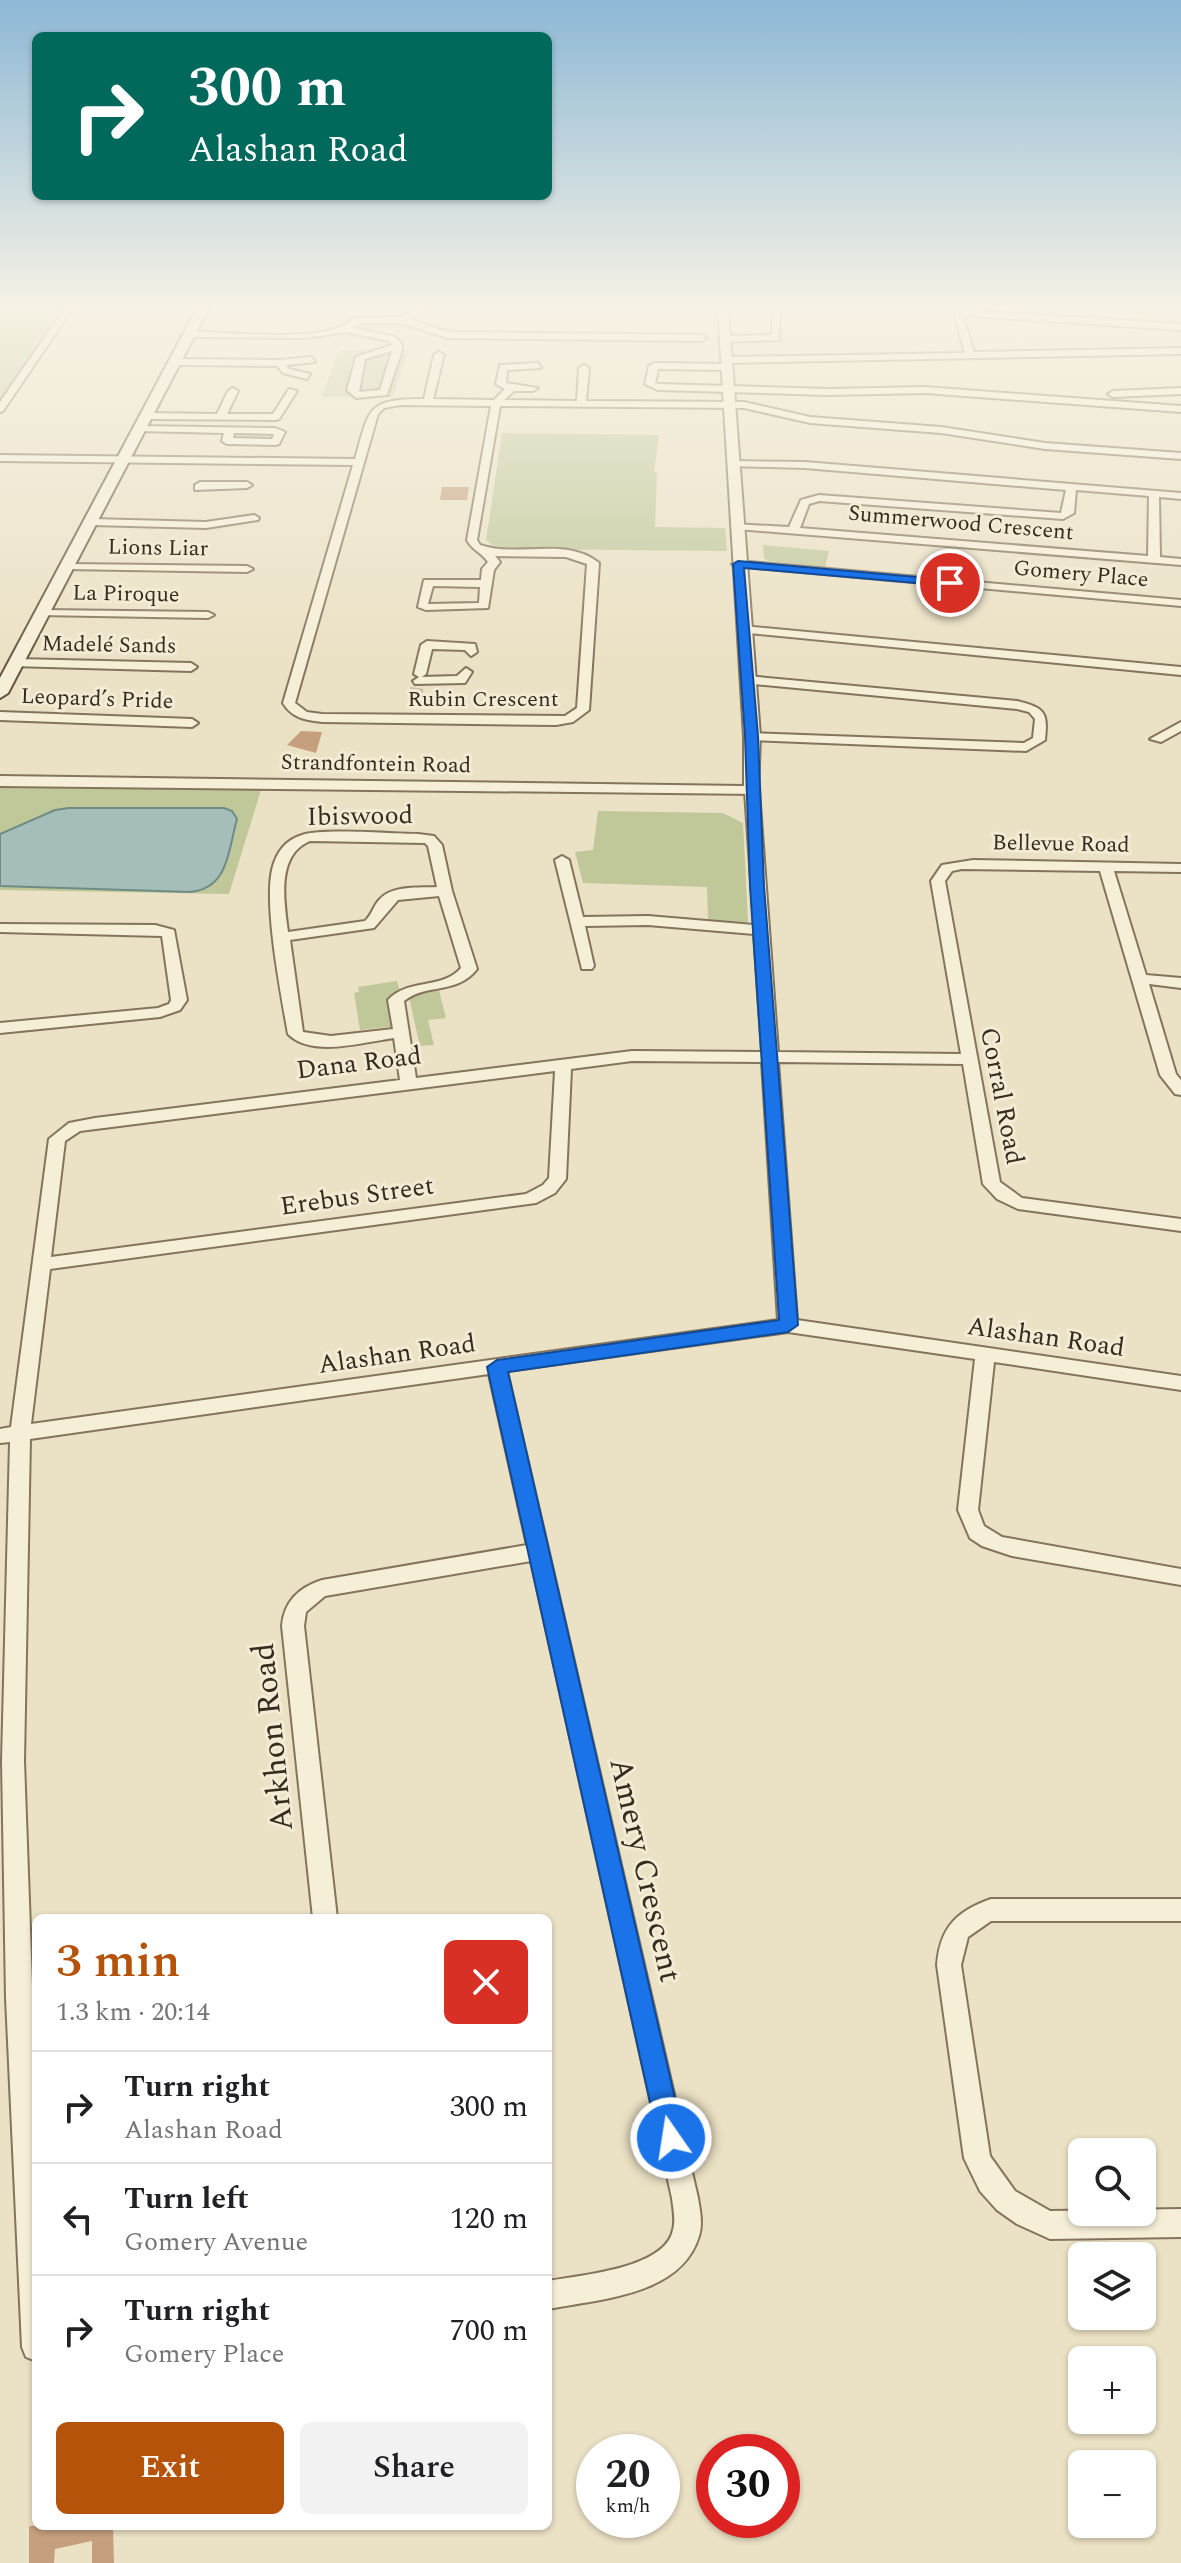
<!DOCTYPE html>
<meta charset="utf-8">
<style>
:root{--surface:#fff;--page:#f2f2f2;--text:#202124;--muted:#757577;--line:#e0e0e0;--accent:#b45309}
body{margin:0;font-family:Spectral,serif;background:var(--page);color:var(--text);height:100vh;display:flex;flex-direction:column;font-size:30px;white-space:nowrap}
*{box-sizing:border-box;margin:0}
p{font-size:26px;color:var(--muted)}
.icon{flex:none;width:44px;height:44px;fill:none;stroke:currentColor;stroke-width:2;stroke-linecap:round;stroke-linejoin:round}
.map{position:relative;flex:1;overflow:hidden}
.panel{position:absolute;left:32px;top:1914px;width:520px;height:616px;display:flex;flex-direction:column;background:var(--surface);border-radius:12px;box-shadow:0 2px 6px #0004}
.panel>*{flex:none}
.top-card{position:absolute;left:32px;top:32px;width:520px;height:168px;border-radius:12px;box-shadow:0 2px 6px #0004;background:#00695c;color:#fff;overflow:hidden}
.buttons{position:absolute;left:1068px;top:2138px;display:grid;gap:16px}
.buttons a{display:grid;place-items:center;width:88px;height:88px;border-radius:12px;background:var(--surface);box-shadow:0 2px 6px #0004;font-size:40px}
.speed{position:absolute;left:576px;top:2434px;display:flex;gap:16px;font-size:40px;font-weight:700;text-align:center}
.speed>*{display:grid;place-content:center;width:104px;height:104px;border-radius:50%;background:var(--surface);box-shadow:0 2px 6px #0004;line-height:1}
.speed small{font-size:20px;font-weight:400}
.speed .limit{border:12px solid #d22;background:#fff;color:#111}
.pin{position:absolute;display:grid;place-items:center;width:68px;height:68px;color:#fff;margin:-34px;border:4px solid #fff;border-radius:50%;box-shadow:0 2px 8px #0007}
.me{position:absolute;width:88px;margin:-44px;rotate:347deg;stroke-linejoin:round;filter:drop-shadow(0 0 6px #0008)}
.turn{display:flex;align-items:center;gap:28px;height:168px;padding:0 24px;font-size:36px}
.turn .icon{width:104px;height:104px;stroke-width:2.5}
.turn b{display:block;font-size:56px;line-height:68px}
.round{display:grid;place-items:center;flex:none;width:84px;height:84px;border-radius:12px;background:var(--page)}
.overview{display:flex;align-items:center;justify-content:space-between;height:136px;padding:0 24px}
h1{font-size:48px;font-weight:600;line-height:60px;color:var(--accent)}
.cta{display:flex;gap:16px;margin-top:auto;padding:16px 24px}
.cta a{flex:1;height:92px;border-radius:12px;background:var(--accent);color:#fff;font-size:32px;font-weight:600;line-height:92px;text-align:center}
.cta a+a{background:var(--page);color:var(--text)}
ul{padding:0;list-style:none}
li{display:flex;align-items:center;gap:24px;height:112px;padding:0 24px;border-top:2px solid var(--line)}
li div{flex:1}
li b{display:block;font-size:30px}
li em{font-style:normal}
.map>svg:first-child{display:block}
.green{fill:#c0c89a}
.water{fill:#a6beb9;stroke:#6e8c86;stroke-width:2}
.building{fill:#c6a07e}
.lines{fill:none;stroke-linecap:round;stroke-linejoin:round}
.minor-tunnel{stroke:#c7bda4;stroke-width:13;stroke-dasharray:13 6;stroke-linecap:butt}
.minor-casing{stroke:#84745c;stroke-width:4}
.tertiary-casing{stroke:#84745c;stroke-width:4}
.secondary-casing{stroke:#665540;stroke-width:4}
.minor{fill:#f6efd8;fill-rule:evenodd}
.tertiary{fill:#f6efd8;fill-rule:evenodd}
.secondary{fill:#f6efd8;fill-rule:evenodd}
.route{fill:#1a73e8;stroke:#114b97;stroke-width:2}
.labels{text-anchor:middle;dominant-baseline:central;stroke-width:6;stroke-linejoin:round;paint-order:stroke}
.far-street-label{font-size:22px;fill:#352b1f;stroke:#f3ebd4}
.street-label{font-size:26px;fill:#352b1f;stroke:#f3ebd4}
.near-street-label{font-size:32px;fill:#352b1f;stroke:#f3ebd4}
</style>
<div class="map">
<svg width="1181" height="2563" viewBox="0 0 1181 2563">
<rect width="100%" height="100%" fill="#ebe1c5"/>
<!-- green -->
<path class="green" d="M0 308H64L0 403Z
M339 350 408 351 393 397H322Z
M502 433 659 435 654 472H657L655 527 725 528 727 551 512 549 492 545 486 540Z
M763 545 829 551 825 567 769 561 764 558Z
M0 783 261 790 229 894 0 890Z
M598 811 723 813 743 823 748 922 708 921 707 887 583 883 575 852 593 850Z
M397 981 400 991 397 1026 360 1030 354 993 359 992 358 987Z
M438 987 446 1018 428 1020 434 1045 420 1046 409 997 412 993Z"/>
<!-- water -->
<path class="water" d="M69 808H224L232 811 237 819C228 851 229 888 190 892L0 886V834L55 810Z"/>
<!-- building -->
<path class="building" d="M442 487H469L467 500H440Z
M301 731 322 732 316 753 287 745Z
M29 2526H113L114 2563H92V2541L55 2549 54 2563H29Z"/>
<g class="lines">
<!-- minor-tunnel -->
<path class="minor-tunnel" d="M416 694 417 688"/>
<!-- minor casing -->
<g class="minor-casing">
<path id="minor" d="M65 308H73L3 411 0 412V402Z
M420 308H430L410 320 448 332 702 335 706 338 702 341 447 338 401 323H361L354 328 395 337 402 344V350L387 395 356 398 347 390 356 357 392 345 389 341 346 332 306 338 189 337 185 334 189 331C224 332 333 345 354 318L400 317ZM392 351 380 390 359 392 365 359Z
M772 308H780L779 340 724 342 720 339 724 336 772 335Z
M966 310 1181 324V330L968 316 964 319 974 352 1181 348V354L726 363 721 360 726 357 965 353 955 318Z
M439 352 444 355 433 399 494 400 505 389 496 384 500 365 538 363 541 368 507 370 506 383 538 388 533 391H514L504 400 577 401 579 368 584 365 589 368 586 401 744 402 810 417 941 427 1045 443 1181 453V459L1045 449 941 433 810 423 744 408 500 406 477 540 480 545C518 558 566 536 599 563L589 710 573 722 556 725 322 722C305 720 292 718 283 703L353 465 0 461V455L355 459C370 408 366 399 424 399L434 355ZM400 405 491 406 467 540C472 550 481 552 488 562L482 569 481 580H424L418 607 426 610 488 608 494 570 500 562 495 556 566 557 587 564 577 708 565 716 322 714 307 712 295 703 378 414 384 408ZM433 586 480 587 479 603 428 604Z
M312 357 315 362 286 365 289 369 310 374 307 379 283 373 277 366 175 365 170 362 175 359 280 360Z
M654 363 727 364 732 367 727 370 658 369 655 383 659 384 828 389 925 387 1181 406V412L925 393 828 395 658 390 645 384 649 366Z
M233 388 238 391 227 414H273L289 389 297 391 279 419 276 420 147 419 142 416 147 413 217 414 228 391Z
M1181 388V394L1113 397 1108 394 1113 391Z
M140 426 275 428 285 432 279 444 275 445 227 444 222 441 224 433 137 431 135 429ZM234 433 274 434 272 439 233 438Z
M734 461 805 462 1181 493V499L1159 497 1160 557 1181 559V565L737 529 732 526 733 524 789 527 801 500 819 495 1061 513 1066 490 805 468 730 466 729 464ZM1076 490 1149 496 1148 556 800 528 809 504 819 501 1063 519 1074 513Z
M200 482H247L252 485 247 488 195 490V485Z
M254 515 259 518 258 520 206 528 92 525 87 522 92 519 206 522Z
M738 561 1181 600V606L734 566 732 564Z
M69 564 247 566 253 569 247 572 65 569 63 567Z
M43 610 208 612 214 615 208 618 39 615V611Z
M743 626 1181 667V675L739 632V628Z
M427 641 475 644 477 652 471 656 465 650 432 649 426 674 422 677 457 676 466 668 472 672 465 683 415 684 413 681 419 677 414 674 421 645Z
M16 659 191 663 197 667 191 671 12 666V660Z
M747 676 1017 701C1045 708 1048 712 1045 740L1026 751 752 740 746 736 747 733 1024 743 1033 738 1035 719 1029 712 1017 709 743 683 741 680Z
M0 712 192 719 198 723 192 727 0 720Z
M1181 722V731L1161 742 1150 739Z
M752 787 759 791 778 1052 961 1054 931 881 942 865 973 860 1181 864V872L1114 871 1146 975 1181 978V988L1149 984 1176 1074 1181 1080V1095L1175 1094 1160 1075 1100 871 962 869 952 871 945 881 1000 1182 1022 1198 1181 1219V1231L1018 1209 997 1199 983 1184 963 1064 778 1062 797 1320 1181 1376V1390L994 1362 978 1510 984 1526 1002 1537 1181 1569V1585L1012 1556 982 1546 970 1538 958 1510 975 1359 788 1332 507 1371 698 2198C700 2210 703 2224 699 2236 681 2296 599 2299 548 2309V2281C580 2275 665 2269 673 2230 676 2220 673 2208 672 2198L531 1561 325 1596 306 1612 304 1626 337 1918H313L282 1626C284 1601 300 1587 322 1580L527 1545 489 1374 30 1439 24 1761 36 2097V2361L26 2357 22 2347 6 1998 2 1761 10 1442 0 1443V1429L11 1427 49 1139 69 1123 95 1118 400 1080 394 1038C364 1042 312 1058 288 1034 281 994 264 907 272 870 276 853 285 840 302 835 322 828 393 834 418 834L434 836 442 845 452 891 477 969C457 995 426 983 404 1001L416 1078 632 1051 762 1052 754 934 648 925 585 926 594 966 592 969H582L555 860 562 856 569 860 583 917 648 916 754 925 745 791ZM310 841 425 843 428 846 437 887C419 888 393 885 380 899 373 906 372 915 365 921L288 932C284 901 276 855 310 841ZM439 896 461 968C442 990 408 978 388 1000L393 1029 331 1036 303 1032 290 940 374 928 398 900ZM632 1061 762 1062 778 1320 31 1424 50 1269 536 1203 555 1193 566 1179 571 1069ZM555 1071 549 1178 543 1185 526 1194 51 1257 65 1141 80 1131Z
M0 924 155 925 174 930 187 1000 180 1010 160 1017 0 1033V1023L158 1008 169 1004 171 1000 162 936 0 932Z
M991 1899H1181V1921H991L968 1937 961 1965 990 2156 1015 2191 1050 2211 1181 2209V2237L1050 2239 1017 2224 997 2210 980 2191 964 2158 937 1965C940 1927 957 1911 991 1899Z"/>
</g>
<!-- tertiary casing -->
<g class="tertiary-casing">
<path id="tertiary" d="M718 308H728L760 736 758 794 0 786V776L744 786V736Z"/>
</g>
<!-- secondary casing -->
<g class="secondary-casing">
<path id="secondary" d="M197 308H209L8 693 0 698V678Z"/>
</g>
<!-- minor -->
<use href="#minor" class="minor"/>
<!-- tertiary -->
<use href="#tertiary" class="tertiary"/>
<!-- secondary -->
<use href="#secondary" class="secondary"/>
</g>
<!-- sky -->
<linearGradient id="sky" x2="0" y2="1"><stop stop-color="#8db8d5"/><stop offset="0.46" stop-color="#f6f2e5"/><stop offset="1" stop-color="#f6f2e5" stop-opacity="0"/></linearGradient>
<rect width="1181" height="666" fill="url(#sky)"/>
<!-- route -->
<path class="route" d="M738 561 950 580 956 583 950 586 744 568 758 736 764 886 798 1325 788 1332 508 1372 684 2138 680 2147 671 2151 662 2147 658 2138 487 1367 497 1360 779 1320 750 886 745 736 733 564Z"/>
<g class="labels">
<!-- far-street labels -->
<g class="far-street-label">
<text transform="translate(961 523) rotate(5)">Summerwood Crescent</text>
<text transform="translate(158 548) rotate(1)">Lions Liar</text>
<text transform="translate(1081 574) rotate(5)">Gomery Place</text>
<text transform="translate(126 594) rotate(1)">La Piroque</text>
<text transform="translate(109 645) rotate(1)">Madelé Sands</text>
<text transform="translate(97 699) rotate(2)">Leopard’s Pride</text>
<text x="483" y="699">Rubin Crescent</text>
<text transform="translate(376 764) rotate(1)">Strandfontein Road</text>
<text transform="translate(1061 844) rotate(1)">Bellevue Road</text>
</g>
<!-- street labels -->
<g class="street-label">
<text transform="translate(360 816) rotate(-1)">Ibiswood</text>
<text transform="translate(359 1063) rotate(-7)">Dana Road</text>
<text transform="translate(1002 1096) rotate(79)">Corral Road</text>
<text transform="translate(357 1196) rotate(-8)">Erebus Street</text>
<text transform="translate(1046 1337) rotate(8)">Alashan Road</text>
<text transform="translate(397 1354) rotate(-8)">Alashan Road</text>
</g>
<!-- near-street labels -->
<g class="near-street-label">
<text transform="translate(273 1737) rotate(-96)">Arkhon Road</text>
<text transform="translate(645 1870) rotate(77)">Amery Crescent</text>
</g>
</g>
</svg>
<div class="buttons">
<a><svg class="icon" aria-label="search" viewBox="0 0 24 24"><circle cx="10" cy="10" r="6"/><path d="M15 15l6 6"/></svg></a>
<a><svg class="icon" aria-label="layers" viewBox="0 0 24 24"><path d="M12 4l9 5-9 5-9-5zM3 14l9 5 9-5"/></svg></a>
<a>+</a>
<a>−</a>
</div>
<div class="speed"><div>20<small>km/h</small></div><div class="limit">30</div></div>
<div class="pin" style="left:950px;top:583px;background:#d93025"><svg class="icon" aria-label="arrive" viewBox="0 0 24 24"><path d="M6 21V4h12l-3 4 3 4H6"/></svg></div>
<svg class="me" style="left:671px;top:2138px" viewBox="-20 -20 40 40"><circle r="17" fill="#1a73e8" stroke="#fff" stroke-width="3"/><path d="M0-11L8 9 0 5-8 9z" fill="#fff"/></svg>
<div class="top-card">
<div class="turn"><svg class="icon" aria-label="right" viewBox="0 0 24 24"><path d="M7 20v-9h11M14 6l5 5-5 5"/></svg><div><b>300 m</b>Alashan Road</div></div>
</div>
<section class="panel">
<div class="overview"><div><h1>3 min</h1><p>1.3 km · 20:14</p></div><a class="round" style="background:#d93025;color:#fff"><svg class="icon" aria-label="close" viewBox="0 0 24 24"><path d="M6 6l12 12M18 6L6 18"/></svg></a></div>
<ul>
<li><svg class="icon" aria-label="right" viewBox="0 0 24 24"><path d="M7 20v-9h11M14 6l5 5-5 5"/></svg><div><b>Turn right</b><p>Alashan Road</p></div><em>300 m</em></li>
<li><svg class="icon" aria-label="left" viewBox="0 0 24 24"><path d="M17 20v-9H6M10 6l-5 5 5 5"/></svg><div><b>Turn left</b><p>Gomery Avenue</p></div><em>120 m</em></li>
<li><svg class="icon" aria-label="right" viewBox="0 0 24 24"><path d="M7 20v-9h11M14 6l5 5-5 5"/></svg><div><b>Turn right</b><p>Gomery Place</p></div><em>700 m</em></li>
</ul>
<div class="cta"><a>Exit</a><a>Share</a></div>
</section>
</div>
